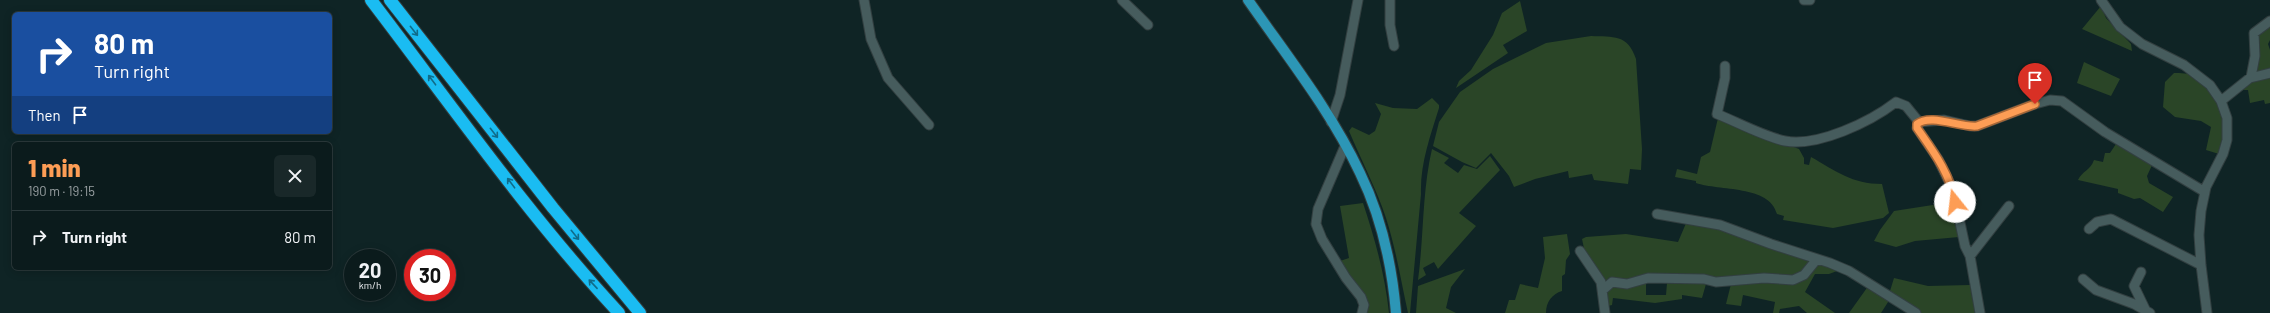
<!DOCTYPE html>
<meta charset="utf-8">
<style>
:root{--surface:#0b1b1c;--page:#192829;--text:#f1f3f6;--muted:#9aa1a3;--line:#2b393b;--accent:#fd9d55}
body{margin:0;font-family:Barlow,sans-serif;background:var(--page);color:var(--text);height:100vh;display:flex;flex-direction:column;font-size:15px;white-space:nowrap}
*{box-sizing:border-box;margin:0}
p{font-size:13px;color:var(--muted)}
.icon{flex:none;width:22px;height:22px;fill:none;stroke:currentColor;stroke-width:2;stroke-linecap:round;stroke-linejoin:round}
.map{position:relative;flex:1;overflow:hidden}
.sheet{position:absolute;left:12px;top:142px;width:320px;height:128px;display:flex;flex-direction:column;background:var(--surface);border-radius:6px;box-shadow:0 2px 10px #0003,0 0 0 1px var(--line)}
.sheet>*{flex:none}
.hud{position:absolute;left:12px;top:12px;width:320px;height:122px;border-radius:6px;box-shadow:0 2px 10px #0003,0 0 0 1px var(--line);background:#1a4fa0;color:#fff;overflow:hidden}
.speed{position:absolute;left:344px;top:249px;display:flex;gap:8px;font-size:20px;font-weight:700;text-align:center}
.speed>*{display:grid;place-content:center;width:52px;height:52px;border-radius:50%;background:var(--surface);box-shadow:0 2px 10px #0003,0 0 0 1px var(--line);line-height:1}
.speed small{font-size:10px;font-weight:400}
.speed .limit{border:6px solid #d22;background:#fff;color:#111}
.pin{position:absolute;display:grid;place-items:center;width:34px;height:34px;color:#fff;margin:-41px -17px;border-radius:50% 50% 50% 0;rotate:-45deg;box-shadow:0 0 4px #0007}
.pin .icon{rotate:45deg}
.me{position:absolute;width:44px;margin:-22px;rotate:344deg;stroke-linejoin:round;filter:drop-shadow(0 0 3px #0008)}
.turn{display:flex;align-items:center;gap:14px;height:84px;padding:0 16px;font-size:18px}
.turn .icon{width:52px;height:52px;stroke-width:2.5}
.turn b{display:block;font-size:28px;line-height:34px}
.then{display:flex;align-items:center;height:38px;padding:0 16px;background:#0003;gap:8px;font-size:15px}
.round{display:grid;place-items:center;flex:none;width:42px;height:42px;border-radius:6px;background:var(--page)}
.summary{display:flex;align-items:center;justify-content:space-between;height:68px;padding:0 16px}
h1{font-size:24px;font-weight:800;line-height:30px;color:var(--accent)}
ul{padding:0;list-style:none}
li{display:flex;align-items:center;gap:12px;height:52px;padding:0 16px;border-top:1px solid var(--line)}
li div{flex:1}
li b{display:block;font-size:15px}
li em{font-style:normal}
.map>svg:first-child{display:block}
.green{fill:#2a4527}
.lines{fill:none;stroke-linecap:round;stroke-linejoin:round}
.minor-casing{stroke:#323f40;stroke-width:11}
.major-casing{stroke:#323f40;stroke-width:12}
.highway-casing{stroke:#323f40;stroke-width:14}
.minor{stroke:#465c5d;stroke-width:9}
.major{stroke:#2c96b6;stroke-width:10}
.highway{stroke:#1abcf2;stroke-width:12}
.oneway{stroke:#106c8a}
.route-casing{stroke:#a46637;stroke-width:10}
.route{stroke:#fd9d55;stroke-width:7}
</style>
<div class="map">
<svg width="2270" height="313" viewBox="0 0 2270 313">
<rect width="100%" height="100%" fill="#0f2425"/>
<!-- green -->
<path class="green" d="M1520 1 1527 31 1503 45 1508 53 1456 88 1459 81 1471 70 1493 35 1502 13Z
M2101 6 2106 18 2131 44 2132 51 2082 29Z
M2270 23V40L2268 44 2270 50V71L2256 75 2259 35Z
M1591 36C1613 37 1628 34 1636 59L1642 149 1641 170 1630 169 1628 184 1594 180 1592 174 1569 178 1568 171 1535 179 1514 187 1509 176 1491 153 1476 168 1462 162 1433 146 1439 122 1460 92 1493 69 1546 43Z
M2084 62 2120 79 2111 96 2077 83Z
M2174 73C2180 73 2189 73 2195 76 2207 82 2222 108 2224 120 2226 132 2222 143 2219 154L2206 150 2211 127 2201 121 2175 117 2163 107 2165 82Z
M2270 76V103L2265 104 2264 100 2250 103 2248 90H2240L2251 82Z
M1432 98 1439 105V108C1430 137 1420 164 1421 194L1410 313H1408C1401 281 1396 249 1386 218 1376 188 1361 160 1349 131L1352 127 1369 135 1375 131 1381 114 1375 103 1393 108 1417 109Z
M1718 118 1799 149 1804 158V164L1809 165 1811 157C1836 171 1852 184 1882 184L1889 213 1883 218 1833 228 1783 220 1784 216 1777 214C1770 185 1719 191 1696 183V181L1675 177 1677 169 1697 174 1701 157 1710 152Z
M2118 141 2153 163 2147 176 2149 183 2173 197 2163 212 2140 198 2134 199 2118 193V189L2078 180C2082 171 2090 171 2094 160L2103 162 2105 153H2110Z
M1432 149 1449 158 1444 163 1458 173 1464 165 1477 169 1490 156 1500 170 1459 213 1476 226 1438 269 1434 262 1423 268 1426 275 1418 280C1424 236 1422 191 1432 149Z
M1952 202 1959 237 1915 241 1896 247 1874 241 1880 230 1894 211Z
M1363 203C1375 239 1385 275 1389 313H1363L1361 291 1340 261 1349 258 1340 206Z
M1687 221 1725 228 1812 261 1797 277 1728 280 1701 277 1604 287 1585 253 1582 239 1586 237 1626 234 1678 242Z
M1567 234 1570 254 1566 260 1565 274 1562 276V291C1552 294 1546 302 1546 313H1505L1509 300H1515L1520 284 1538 288 1545 258 1543 237Z
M1818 262 1837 271 1829 274H1815L1805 292 1835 313H1807L1799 306 1780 309 1779 313H1773L1775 302 1743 295 1741 306 1726 304 1731 284 1749 281 1791 282Z
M1465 269 1451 287 1446 308 1456 313H1416L1418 286Z
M1894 278 1928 286 1970 285 1975 313H1921L1890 291Z
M1672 281 1706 284 1702 298 1682 295V299L1655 303 1613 298 1612 305 1608 306 1605 299 1607 288 1612 284 1646 282V295H1666L1667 283Z
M1869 285 1890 299 1881 313H1849Z"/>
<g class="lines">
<!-- minor casing -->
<g class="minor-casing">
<path id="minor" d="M864 0 871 39 888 78 929 125
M1122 0 1148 25
M1390 0V25L1394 46
M1804 0H1810
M2101 0 2120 27 2142 44 2184 65 2210 85 2221 101 2227 118V140L2223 154 2206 187 2201 211 2199 235 2201 265 2207 313
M1725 66V78L1717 114C1737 122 1765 137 1785 141 1818 147 1870 122 1896 102L1906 106 1919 122
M2250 78 2270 73
M2221 101 2251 77 2255 56 2254 33 2270 21
M1331 122 1340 95 1358 0
M1345 146 1318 209 1316 224 1322 239 1346 278 1361 297 1364 305 1362 313
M1657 214 1720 225 1771 244 1830 263 1849 271 1916 313
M2089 229 2097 222 2111 219 2201 265
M1580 251 1601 282 1605 313
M1970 256 2009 206
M2141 272 2134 286 2145 309
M2083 279 2096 290 2134 304 2150 313
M1603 290 1612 282 1627 284 1648 278 1704 279 1716 282 1764 278 1793 280 1804 275 1817 259
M1980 313 1970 256 1965 246 1953 190 1938 159 1917 128 1919 122 1944 120 1970 126H1977L2035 104 2050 100 2062 101 2105 132 2205 192"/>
</g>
<!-- major casing -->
<g class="major-casing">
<path id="major" d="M1248 0C1287 56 1331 111 1360 173 1381 216 1392 265 1396 313"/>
</g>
<!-- highway casing -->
<g class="highway-casing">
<path id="highway" d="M371 0C452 106 529 216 619 313
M390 0 553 208 640 313"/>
</g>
<!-- minor -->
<use href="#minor" class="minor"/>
<!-- major -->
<use href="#major" class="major"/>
<!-- highway -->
<use href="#highway" class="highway"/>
</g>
<!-- one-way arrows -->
<defs><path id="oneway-shaft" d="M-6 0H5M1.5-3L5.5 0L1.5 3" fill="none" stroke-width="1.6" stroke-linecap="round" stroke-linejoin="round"/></defs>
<g class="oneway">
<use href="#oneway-shaft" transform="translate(414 31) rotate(52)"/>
<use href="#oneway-shaft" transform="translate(432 80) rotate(-127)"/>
<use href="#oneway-shaft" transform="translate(494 133) rotate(52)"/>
<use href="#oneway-shaft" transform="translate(511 183) rotate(-127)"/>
<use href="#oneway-shaft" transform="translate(575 235) rotate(51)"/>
<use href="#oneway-shaft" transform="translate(593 284) rotate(-133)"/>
</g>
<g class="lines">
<!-- route casing -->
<g class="route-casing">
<path id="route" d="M1955 202C1950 173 1933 151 1917 128V124C1931 113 1960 128 1977 126L2035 104"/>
</g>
<!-- route -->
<use href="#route" class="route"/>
</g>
</svg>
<div class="speed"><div>20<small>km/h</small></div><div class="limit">30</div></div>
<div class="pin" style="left:2035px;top:104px;background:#d93025"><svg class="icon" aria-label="arrive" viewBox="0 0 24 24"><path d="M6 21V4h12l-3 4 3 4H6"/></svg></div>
<svg class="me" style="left:1955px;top:202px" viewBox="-20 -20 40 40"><circle r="19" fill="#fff"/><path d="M0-13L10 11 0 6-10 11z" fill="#fd9d55"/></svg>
<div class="hud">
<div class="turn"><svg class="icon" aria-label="right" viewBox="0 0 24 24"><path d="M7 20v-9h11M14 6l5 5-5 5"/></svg><div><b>80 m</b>Turn right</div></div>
<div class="then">Then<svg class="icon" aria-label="arrive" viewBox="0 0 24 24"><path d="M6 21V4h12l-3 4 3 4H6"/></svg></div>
</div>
<section class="sheet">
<div class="summary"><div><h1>1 min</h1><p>190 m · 19:15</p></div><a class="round"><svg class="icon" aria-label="close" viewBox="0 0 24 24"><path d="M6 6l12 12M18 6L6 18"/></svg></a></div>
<ul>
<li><svg class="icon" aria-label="right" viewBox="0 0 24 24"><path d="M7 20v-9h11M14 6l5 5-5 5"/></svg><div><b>Turn right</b></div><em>80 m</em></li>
</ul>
</section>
</div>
